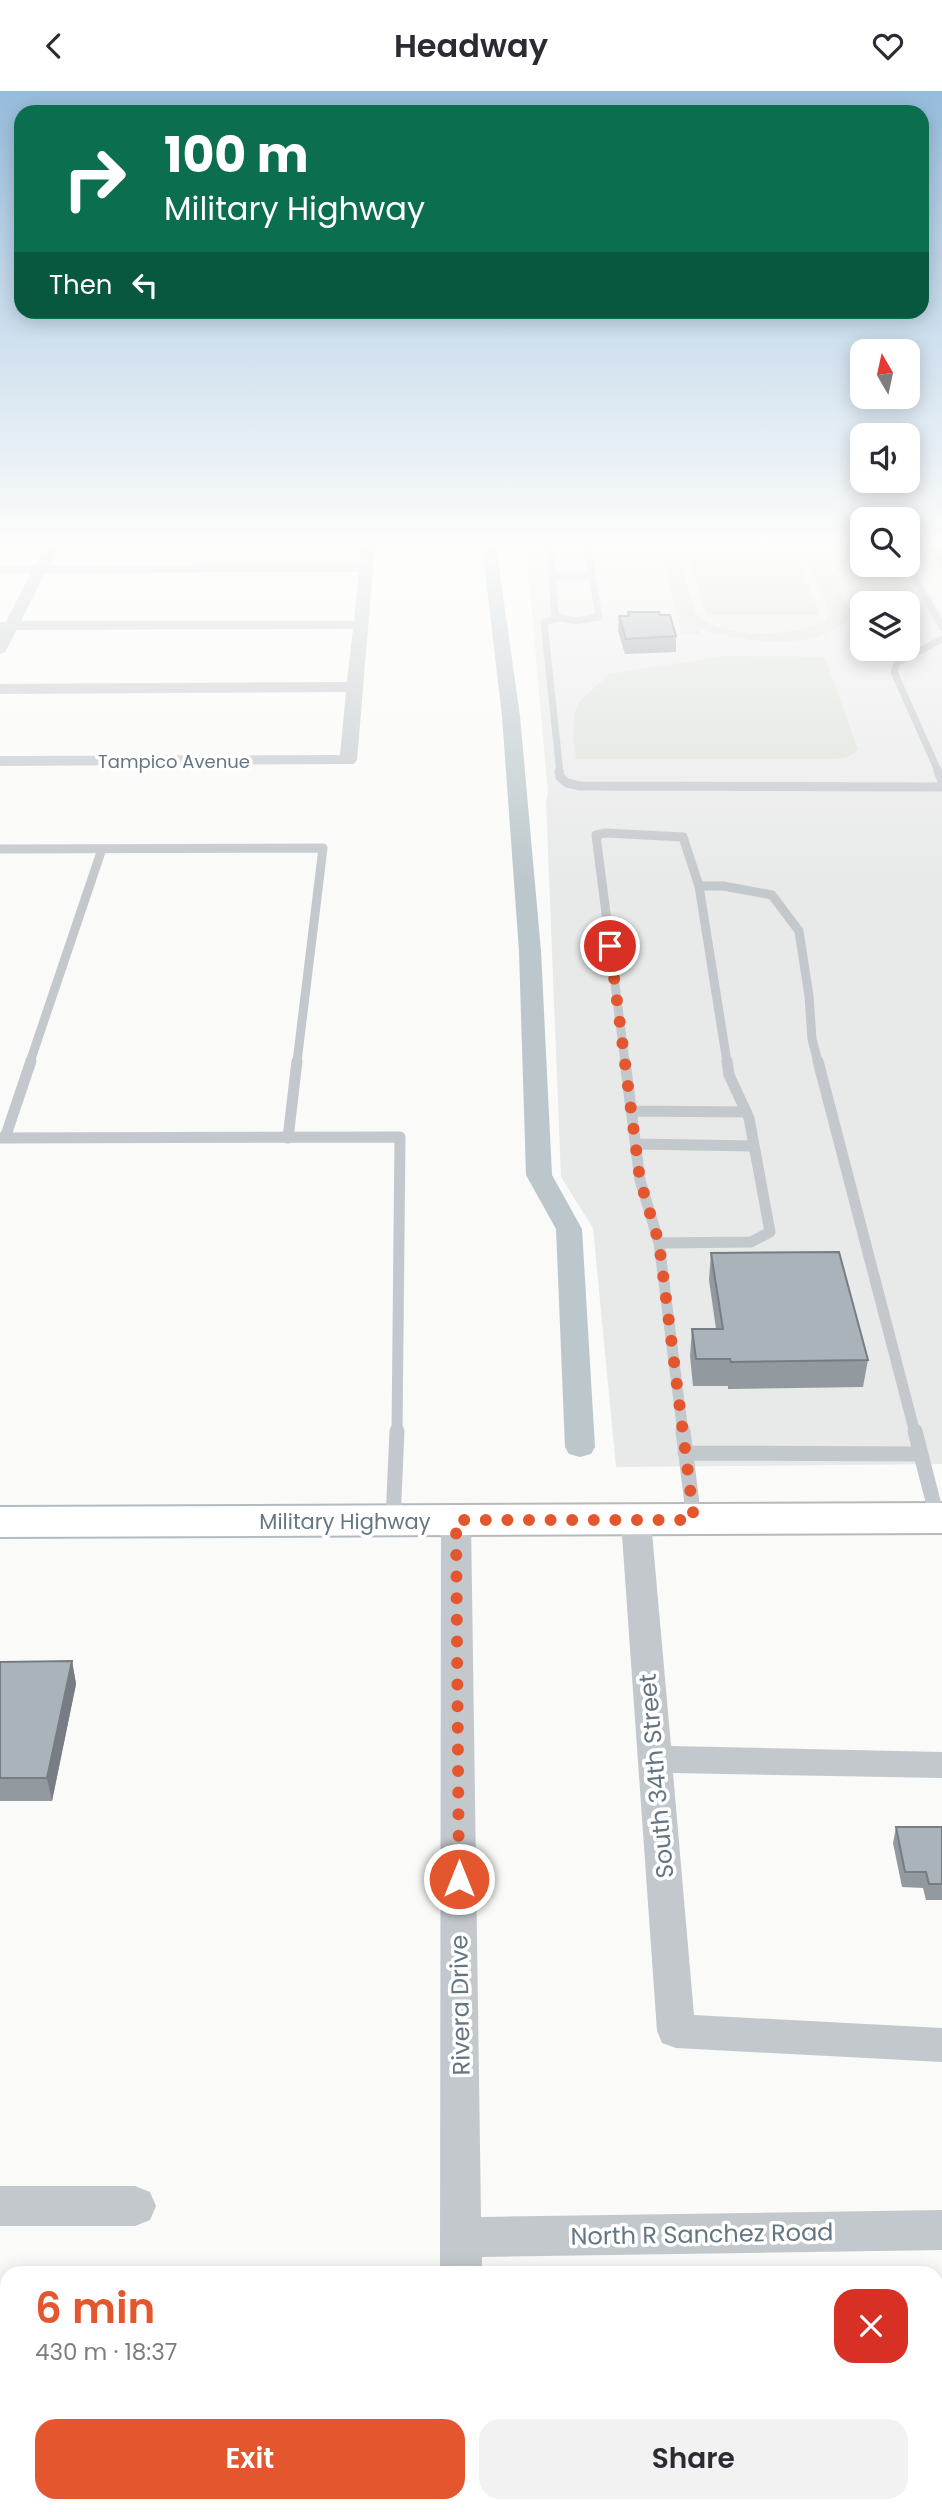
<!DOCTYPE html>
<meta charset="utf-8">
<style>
:root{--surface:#fff;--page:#f2f2f3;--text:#2b2b33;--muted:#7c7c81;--accent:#e4572e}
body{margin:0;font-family:Poppins,sans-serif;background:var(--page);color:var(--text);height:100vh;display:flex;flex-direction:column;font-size:26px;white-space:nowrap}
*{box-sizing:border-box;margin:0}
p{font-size:23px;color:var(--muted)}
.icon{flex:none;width:38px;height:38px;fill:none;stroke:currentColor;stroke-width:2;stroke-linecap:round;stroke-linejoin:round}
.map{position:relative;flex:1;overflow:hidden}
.panel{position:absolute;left:0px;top:2175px;width:943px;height:247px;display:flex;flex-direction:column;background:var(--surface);border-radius:21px 21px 0 0;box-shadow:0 4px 18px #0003}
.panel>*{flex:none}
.hud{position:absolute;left:14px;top:14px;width:915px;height:214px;border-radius:21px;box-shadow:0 4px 18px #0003;background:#0b6e4f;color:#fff;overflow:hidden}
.needle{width:46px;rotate:351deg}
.fabs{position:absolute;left:850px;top:248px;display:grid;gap:14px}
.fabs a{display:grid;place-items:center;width:70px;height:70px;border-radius:14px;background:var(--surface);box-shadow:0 4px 18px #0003;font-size:35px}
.pin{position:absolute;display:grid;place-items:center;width:60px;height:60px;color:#fff;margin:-30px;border:4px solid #fff;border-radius:50%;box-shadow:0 2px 7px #0007}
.me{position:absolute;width:77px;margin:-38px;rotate:0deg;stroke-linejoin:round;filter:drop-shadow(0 0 5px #0008)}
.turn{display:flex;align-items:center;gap:24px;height:147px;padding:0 35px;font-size:32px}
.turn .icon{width:91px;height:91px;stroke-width:2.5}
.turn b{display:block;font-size:49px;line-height:60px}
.then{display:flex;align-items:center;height:66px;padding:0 35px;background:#0003;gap:14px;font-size:26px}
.round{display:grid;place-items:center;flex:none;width:74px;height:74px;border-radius:21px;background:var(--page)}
.head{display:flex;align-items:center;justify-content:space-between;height:119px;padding:0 35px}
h1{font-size:42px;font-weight:600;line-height:52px;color:var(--accent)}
.primary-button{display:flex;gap:14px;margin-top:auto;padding:14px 35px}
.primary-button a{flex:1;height:80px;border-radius:21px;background:var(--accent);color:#fff;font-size:28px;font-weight:600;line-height:80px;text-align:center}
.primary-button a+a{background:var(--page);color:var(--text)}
header{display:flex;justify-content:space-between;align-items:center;height:91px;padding:0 35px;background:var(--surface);font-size:32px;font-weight:600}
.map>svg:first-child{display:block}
.built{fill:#e8e9e9;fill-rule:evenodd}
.green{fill:#dadfd7}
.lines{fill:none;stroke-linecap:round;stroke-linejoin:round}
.canal{fill:#bbc7cb;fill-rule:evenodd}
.primary-casing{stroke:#b5babe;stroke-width:4}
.lane-far3{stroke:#c3c8cc;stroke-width:7}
.lane-far2{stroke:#c3c8cc;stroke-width:9}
.lane-far1{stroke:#c3c8cc;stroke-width:11}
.lane{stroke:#c3c8cc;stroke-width:15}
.street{fill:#c3c8cc;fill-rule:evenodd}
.primary{fill:#fff;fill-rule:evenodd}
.wall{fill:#929a9f}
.shaded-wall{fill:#777d82}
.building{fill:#aab3b9;stroke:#777d82;stroke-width:2}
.route{stroke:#e4572e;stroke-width:12;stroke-dasharray:0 21.6}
.labels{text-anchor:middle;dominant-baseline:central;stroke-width:7;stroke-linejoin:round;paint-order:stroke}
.far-street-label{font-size:18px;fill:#657683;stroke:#fff}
.street-label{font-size:21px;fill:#657683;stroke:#fff}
.near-street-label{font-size:24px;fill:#657683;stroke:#fff}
</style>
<header><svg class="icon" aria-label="back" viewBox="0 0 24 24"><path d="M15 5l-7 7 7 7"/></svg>Headway<svg class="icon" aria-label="heart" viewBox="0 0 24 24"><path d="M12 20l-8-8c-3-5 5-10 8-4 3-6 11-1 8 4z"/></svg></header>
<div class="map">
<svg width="942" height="2421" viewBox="0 0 942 2421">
<rect width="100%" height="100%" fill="#fafaf8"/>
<!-- built -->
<path class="built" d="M526 455H863V474H908V455H942V1373L616 1376 593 1137 561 1086 546 710 548 702ZM863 513H908V558H863Z"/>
<!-- green -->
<path class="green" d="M659 455H677L695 521C721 550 794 546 826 530L829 519 802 455H822L850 520 849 528C812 562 743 551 700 538V543H682Z
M687 455H793L820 524H706Z
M725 565 825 566 858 659 848 666 836 668H576L573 644 575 620 580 610 609 583Z"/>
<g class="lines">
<!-- canal -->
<path class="canal" d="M482 455H496L520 625 541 860 552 1084 582 1138 595 1356 591 1363 580 1366 569 1363 565 1356 556 1138 526 1084 519 860 502 625Z"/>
<!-- primary casing -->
<g class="primary-casing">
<path id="primary" d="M942 1412V1442L0 1446V1416Z"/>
</g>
<!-- lane-far3 -->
<path class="lane-far3" d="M550 455 555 525 576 530 599 526 587 455
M908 473 942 536
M552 485H592
M557 527 544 532 560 682
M939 682 894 581 897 572 942 548"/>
<!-- lane-far2 -->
<path class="lane-far2" d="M559 680 560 686 567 692 580 695 942 696
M938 680 942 690
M0 758 323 757 297 971
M699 795 727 971
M30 971 102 758
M625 971 596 744 606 742 683 746 699 795H723L772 804 799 840 809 905 812 948 818 971"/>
<!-- lane-far1 -->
<path class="lane-far1" d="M625 970 640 1089 659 1152 683 1342
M818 970 915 1342
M631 1020 746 1021
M0 1047 400 1046 397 1342
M5 1047 31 970
M288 1047 297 970
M636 1053 754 1055
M659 1152 751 1151 770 1141 749 1027 729 984 727 970"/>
<!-- lane -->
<path class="lane" d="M683 1340 694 1429
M915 1340 937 1426
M685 1362 920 1363
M393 1429 397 1340"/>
<!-- street -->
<path class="street" d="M45 455H59L50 474 359 473 361 455H375L357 669 354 673 0 675V665L340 664 346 601 0 603V593L347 591 353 538 17 539 5 561 0 563V531H6L31 482H0V474H36ZM359 481 354 530H21L45 482Z
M456 1419 467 1422 471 1429 481 2126 942 2119V2159L482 2166V2182H440L441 1429 445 1422Z
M636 1420 647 1423 651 1430 671 1655 942 1661V1687L673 1682 694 1924 942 1937V1971L676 1957 662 1952 657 1940 621 1430 625 1423Z
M0 2095H135L150 2101 156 2115 150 2129 135 2135H0Z
M427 2415H473V2421H427Z"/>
<!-- primary -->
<use href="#primary" class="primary"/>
</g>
<!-- wall -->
<path class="wall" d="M929 455H942V478Z
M628 521 660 524 676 545V561L625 563 618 540 619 525H628Z
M711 1162 868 1269 863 1296 728 1298V1295H693L690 1265 692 1238H716L709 1189Z
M72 1570 76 1593 52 1710H0V1571Z
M896 1736H942V1809H926L923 1797 902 1796 893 1752Z"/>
<!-- shaded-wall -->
<path class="shaded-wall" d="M72 1570 76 1593 52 1710 47 1687Z"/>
<!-- building -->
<path class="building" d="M628 521H659L660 524H670L676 545 626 548 619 525H629Z
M839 1161 868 1269 731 1271 730 1268H696L692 1238H723L711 1162Z
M72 1570 47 1687H0V1571Z
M896 1736H942V1793H929L926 1781H905Z"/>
<!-- sky -->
<linearGradient id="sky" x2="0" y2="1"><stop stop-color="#96bcdc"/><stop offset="0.57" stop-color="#fdfdfc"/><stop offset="1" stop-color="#fdfdfc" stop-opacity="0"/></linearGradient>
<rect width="942" height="794" fill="url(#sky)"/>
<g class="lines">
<!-- route -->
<path class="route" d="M459 1788 456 1429H694L659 1152 640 1089 610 855"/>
</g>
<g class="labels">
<!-- far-street labels -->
<g class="far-street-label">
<text x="174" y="670">Tampico Avenue</text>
</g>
<!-- street labels -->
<g class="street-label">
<text x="345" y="1430">Military Highway</text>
</g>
<!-- near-street labels -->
<g class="near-street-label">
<text transform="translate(656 1685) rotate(-95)">South 34th Street</text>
<text transform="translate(460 1914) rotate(-91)">Rivera Drive</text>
<text transform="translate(702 2143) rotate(-1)">North R Sanchez Road</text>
</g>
</g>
</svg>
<div class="fabs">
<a><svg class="needle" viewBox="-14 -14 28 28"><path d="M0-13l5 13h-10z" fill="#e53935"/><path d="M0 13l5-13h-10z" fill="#7c7c81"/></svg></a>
<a><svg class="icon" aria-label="sound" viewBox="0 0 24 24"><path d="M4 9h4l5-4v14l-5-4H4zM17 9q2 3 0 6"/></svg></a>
<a><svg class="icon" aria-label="search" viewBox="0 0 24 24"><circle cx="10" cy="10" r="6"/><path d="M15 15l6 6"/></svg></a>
<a><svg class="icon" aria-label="layers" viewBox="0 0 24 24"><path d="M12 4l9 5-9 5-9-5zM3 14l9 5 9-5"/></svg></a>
</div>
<div class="pin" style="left:610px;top:855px;background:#d93025"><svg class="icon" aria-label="arrive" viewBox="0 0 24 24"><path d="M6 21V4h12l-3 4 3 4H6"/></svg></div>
<svg class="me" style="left:459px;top:1788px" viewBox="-20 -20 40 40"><circle r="17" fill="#e4572e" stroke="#fff" stroke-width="3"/><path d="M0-11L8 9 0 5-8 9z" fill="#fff"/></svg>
<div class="hud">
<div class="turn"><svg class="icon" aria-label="right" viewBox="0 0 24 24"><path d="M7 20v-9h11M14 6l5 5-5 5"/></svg><div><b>100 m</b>Military Highway</div></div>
<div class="then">Then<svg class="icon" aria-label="left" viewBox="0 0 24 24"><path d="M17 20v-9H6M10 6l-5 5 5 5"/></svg></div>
</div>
<section class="panel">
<div class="head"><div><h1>6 min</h1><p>430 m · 18:37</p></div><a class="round" style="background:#d93025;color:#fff"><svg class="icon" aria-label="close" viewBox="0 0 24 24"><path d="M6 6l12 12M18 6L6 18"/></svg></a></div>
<div class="primary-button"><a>Exit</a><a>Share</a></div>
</section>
</div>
